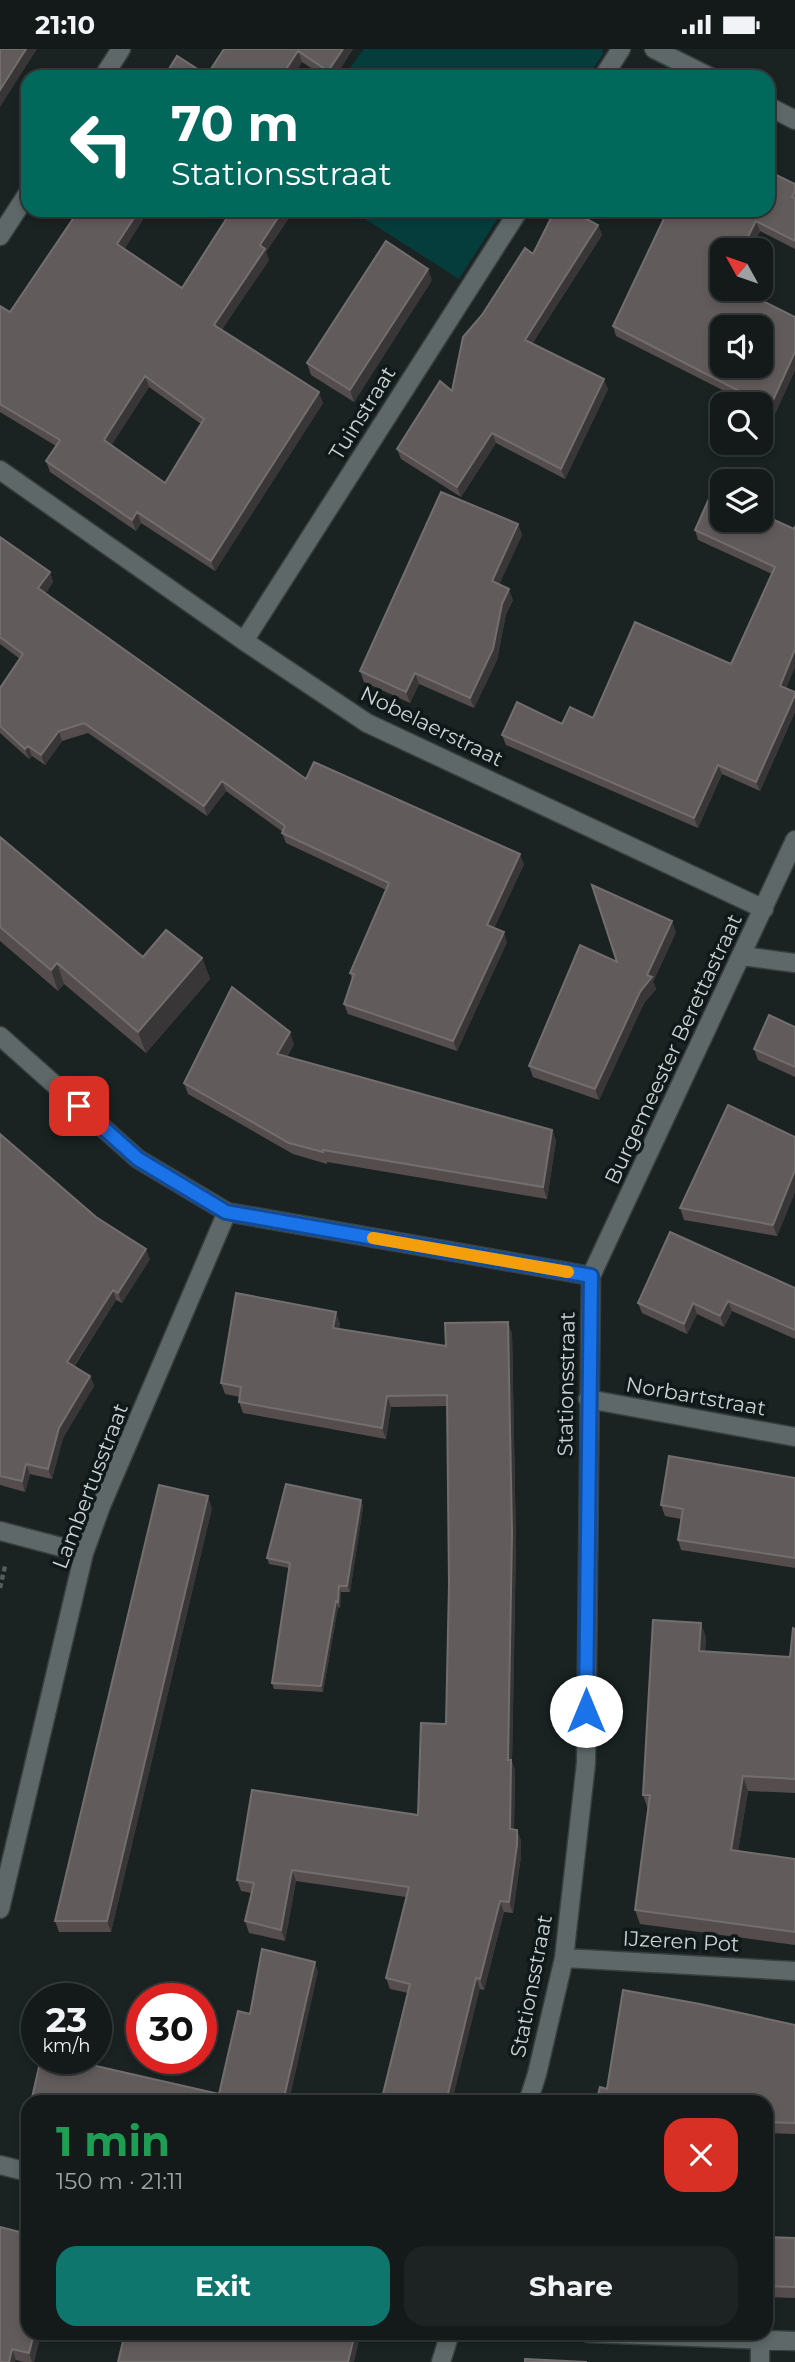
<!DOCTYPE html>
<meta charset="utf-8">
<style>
:root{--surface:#141a1a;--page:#1d2323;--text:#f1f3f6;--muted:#9da1a2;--line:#333839;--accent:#0f766e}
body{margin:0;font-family:Montserrat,sans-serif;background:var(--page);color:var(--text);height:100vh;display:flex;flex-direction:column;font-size:26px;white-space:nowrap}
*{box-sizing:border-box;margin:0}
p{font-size:23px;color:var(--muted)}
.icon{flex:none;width:38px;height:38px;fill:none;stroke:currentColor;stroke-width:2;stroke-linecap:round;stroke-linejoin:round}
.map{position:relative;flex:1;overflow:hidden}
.sheet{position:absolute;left:21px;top:2046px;width:752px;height:245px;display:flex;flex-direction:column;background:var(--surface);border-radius:21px;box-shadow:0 4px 10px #0003,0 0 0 2px var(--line)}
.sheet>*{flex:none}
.hud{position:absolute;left:21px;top:21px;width:754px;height:147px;border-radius:21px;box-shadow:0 4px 10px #0003,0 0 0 2px var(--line);background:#00695c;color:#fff;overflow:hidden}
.needle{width:46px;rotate:310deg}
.fabs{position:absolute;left:710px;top:189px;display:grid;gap:14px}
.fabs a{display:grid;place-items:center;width:63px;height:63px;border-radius:14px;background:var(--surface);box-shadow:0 4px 10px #0003,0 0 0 2px var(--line);font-size:35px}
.speed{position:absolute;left:21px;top:1934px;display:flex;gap:14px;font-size:35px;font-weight:700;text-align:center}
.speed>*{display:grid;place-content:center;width:91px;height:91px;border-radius:50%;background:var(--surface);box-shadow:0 4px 10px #0003,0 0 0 2px var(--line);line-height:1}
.speed small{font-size:18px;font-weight:400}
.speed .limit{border:10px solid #d22;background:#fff;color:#111}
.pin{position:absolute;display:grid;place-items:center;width:60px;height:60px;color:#fff;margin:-30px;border-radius:14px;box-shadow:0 4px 10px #0006}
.me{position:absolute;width:77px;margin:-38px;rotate:0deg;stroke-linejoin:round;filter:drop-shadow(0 0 5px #0008)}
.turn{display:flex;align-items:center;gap:24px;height:147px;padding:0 35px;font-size:32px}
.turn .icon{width:91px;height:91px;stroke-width:2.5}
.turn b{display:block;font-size:49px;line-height:60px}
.round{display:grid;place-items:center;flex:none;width:74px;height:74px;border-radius:21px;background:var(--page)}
.overview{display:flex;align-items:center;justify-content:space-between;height:119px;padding:0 35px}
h1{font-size:42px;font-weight:700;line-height:52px;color:#1e9e55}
.primary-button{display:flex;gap:14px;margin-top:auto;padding:14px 35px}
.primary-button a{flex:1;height:80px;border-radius:21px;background:var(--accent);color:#fff;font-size:28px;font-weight:700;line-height:80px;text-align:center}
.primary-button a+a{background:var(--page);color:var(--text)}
.status{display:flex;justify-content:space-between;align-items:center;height:49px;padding:0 35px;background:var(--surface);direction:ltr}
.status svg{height:19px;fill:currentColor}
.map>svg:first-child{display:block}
.green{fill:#053d3d}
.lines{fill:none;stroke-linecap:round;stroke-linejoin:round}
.minor-casing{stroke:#393f3f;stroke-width:21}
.path{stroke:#545b5b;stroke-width:4.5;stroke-dasharray:5 3.5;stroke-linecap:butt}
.minor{stroke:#5e6868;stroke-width:18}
.wall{fill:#554d4d;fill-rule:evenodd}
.shaded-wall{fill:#383636}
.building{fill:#625b5b;stroke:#736e6e;stroke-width:2;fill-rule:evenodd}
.route-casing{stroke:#114b97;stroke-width:18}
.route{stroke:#1a73e8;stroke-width:12}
.slow{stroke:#f59e0b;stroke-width:12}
.labels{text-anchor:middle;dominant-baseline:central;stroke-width:7;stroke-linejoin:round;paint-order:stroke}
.street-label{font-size:21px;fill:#cdd2d2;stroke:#101919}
</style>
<div class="status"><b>21:10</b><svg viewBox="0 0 49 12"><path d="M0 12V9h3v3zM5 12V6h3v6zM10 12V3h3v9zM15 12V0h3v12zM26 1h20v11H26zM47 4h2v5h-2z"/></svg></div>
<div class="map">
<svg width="795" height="2313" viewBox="0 0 795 2313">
<rect width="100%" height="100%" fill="#1a2222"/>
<!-- green -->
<path class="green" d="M364 0H602L603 5 588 28H343Z
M351 161H503L459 230Z"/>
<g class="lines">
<!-- minor casing -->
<g class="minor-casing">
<path id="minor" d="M654 0 710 28
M103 28 121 0
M603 28 621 0
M768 57 795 71
M0 187 28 144
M0 421 244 592 367 674 764 860
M244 592 519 161
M742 907 795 914
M0 987 138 1110 227 1163 591 1227
M588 1350 795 1388
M0 1482 84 1504
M0 1860 84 1504 101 1457 227 1163
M564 1909 795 1922
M528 2053 537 2025 564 1909 586 1714 591 1227 795 791
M0 2116 28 2123
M589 2284 795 2292
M760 2291V2313
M441 2313 450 2284"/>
</g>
<!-- path -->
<path class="path" d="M0 1539 5 1517"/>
<!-- minor -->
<use href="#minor" class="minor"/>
</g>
<!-- wall -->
<path class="wall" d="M224 0H353L335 28H325L302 13 292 28H164L207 26Z
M795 142V200L760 182 750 201H723V240L795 268V321L774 367 761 361V355H750L616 287 613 277Z
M79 161H149L124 200 182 239 232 161H294L266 203 269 211 221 281 323 354 215 522 141 474 136 482 50 423 46 412 56 397 0 363V257L10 263ZM149 338 201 375 165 434 111 396Z
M598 176 602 186 532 295 608 340 565 430 496 394 461 448 401 410 397 400 452 342 533 205Z
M432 231 354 353 311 326 307 314Z
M518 475 522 486 499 535 513 551 506 565 497 611 474 659 419 635 410 654 364 633 360 622Z
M795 477V618L786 639 795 643V663L760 742 722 725 698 779 506 696 502 686 562 675 593 669 731 615 772 525 698 491 695 481 794 480Z
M0 488 50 523 53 533 45 545 306 730 524 815 494 879 507 893 457 1002 348 965 344 955 352 930 350 924 386 841 286 794 282 784 283 783 226 742 207 767 88 684 62 692 45 716 32 707 29 710 0 684V639L20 610 0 595Z
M0 788 143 908 202 909 210 930 146 1004 64 935 58 942 0 892Z
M676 883 653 933 656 940 644 954 599 1051 533 1028 529 1017 617 913Z
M795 978V1028L758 1011 754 1000Z
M294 995 287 1008 552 1081 556 1092 547 1150 327 1113V1115L293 1105 188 1045 184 1034Z
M0 1085 96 1168 150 1210 122 1254 116 1251 74 1318 90 1327 94 1337 63 1389 52 1430 30 1425 25 1443 0 1436Z
M795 1088V1143L777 1187 684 1171 680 1159Z
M795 1239V1290L732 1262 724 1278 697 1265 687 1285 642 1264 638 1254Z
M340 1274 339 1280 446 1297 512 1284 516 1495 512 1713 515 1722 514 1781H517L521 1792V1807L513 1864 504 1863 484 1941 480 1940 408 1944 390 1940 386 1929 406 1848 296 1832 285 1892 249 1884 245 1872 252 1844 241 1842 237 1831 418 1766 446 1675 449 1535 447 1357 391 1358 386 1390 243 1364 239 1353 240 1348 225 1345 221 1334Z
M795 1429V1519L681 1501 678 1491 681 1470 665 1467 661 1456Z
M361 1451 363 1458 350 1543H341L340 1559 338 1558 323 1643 274 1640 272 1634 289 1519 269 1515 267 1509Z
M212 1459 111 1883H59L55 1872Z
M795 1580V1744L748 1742 738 1802 795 1810V1896L640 1875 635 1861 648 1760 643 1746 706 1588 705 1602 790 1608Z
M795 1976V2085L766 2084V2053L607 2040Z
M0 2178 41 2284 34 2313H23L16 2311 0 2313Z
M766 2188 795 2189V2249L766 2248Z"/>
<!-- shaded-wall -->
<path class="shaded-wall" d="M26 0H37L0 58V41Z
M343 0H353L335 28H331L328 22Z
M298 2 302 13 292 28H281Z
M139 161H149L121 206 117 195Z
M283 161H294L266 203 269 211 218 287 214 276 260 196Z
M756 172 760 182 750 201H741Z
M598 176 602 186 528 301 525 291Z
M428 220 432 231 354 353 350 341Z
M795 303V321L774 367 770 358Z
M145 327 149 338 108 402 104 391Z
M604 330 608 340 565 430 561 420Z
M319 343 323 354 215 522 211 512Z
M492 384 496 394 461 448 457 438Z
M137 463 141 474 136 482 132 471Z
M518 475 522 486 496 543 492 532Z
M50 523 53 533 42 549 38 539Z
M509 540 513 551 506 565 497 611 474 659 470 649 502 555Z
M795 600V618L783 646 780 637Z
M415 624 419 635 410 654 406 643Z
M795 646V663L760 742 756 733Z
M59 682 62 692 45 716 41 706Z
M28 697 32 707 29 710 25 700Z
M718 716 722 725 698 779 694 769Z
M222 732 226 742 207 767 204 757Z
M520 805 524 815 491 886 487 876Z
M672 872 676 883 653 933 656 940 644 954 599 1051 595 1040Z
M504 883 507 893 457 1002 453 992Z
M202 909 210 930 146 1004 138 983Z
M57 914 64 935 58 942 51 921Z
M290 983 294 995 282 1016 277 1005Z
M552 1081 556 1092 547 1150 543 1138Z
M795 1121V1143L777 1187 773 1176Z
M146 1200 150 1210 122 1254 118 1244Z
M113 1241 116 1251 70 1323 67 1313Z
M728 1252 732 1262 724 1278 720 1267Z
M693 1254 697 1265 687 1285 684 1275Z
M336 1263 340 1274 337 1290 333 1279Z
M508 1273 512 1284 516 1495 512 1713 515 1722 514 1791 510 1780 508 1711Z
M90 1327 94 1337 63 1389 52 1430 48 1420 59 1379Z
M387 1347 391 1358 386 1390 382 1379Z
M26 1415 30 1425 25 1443 22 1432Z
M208 1447 212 1459 111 1883 107 1872Z
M361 1451 363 1458 350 1543 347 1537Z
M339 1537 341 1543 340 1559 338 1553Z
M336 1552 338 1558 323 1643 321 1637Z
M701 1574 706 1588 704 1616 699 1602Z
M743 1727 748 1742 736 1815 731 1801Z
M517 1781 521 1792V1807L513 1864 509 1853Z
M292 1821 296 1832 285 1892 281 1881Z
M500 1852 504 1863 484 1941 480 1930Z
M315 1913 318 1923 289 2053H283Z
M476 1929 480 1940 452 2053H446Z
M34 2284H41L34 2313H32L29 2304Z
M355 2284H361L354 2313H348Z
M12 2300 16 2311 15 2313H9Z"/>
<!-- building -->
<path class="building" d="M0 0H26L0 41Z
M224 0H343L328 22 298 2 281 28H164L177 7 207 26Z
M768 122 795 135V142L792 148 795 149V192L756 172 741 201H723V240H739L795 268V303L770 358 613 277 668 161H768ZM723 278H761V317H723Z
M79 161H139L117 195 182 239 232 161H283L260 196 265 200 214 276 319 343 211 512 137 463 132 471 46 412 60 391 0 355V257L10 263ZM145 327 204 370 165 434 104 391Z
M555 161H570L598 176 525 291 604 330 561 420 492 384 457 438 397 400 440 332 452 342 463 288 482 266 525 199 533 205Z
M386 192 428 220 350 341 307 314Z
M441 443 518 475 492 532 509 540 502 555 493 600 470 649 415 624 406 643 360 622Z
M712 443 723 448V471H761V465L794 480 795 477V600L780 637 795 643V646L756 733 718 716 694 769 502 686 517 653 562 675 570 658 593 669 635 573 731 615 775 518 695 481Z
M0 488 50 523 38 539 306 730 314 713 520 805 487 876 504 883 453 992 344 955 354 925 350 924 389 834 282 784 285 777 222 732 204 757 84 674 59 682 41 706 28 697 25 700 0 677V639L23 605 0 588Z
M0 788 143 908 166 881 202 909 138 983 57 914 51 921 0 878Z
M592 836 672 872 647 926 652 928 640 943 595 1040 529 1017 580 896 617 913Z
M232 938 290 983 277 1005 552 1081 543 1138 323 1101V1103L289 1094 184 1034Z
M769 966 795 978V1018L754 1000Z
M728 1056 795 1088V1121L773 1176 680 1159Z
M0 1085 96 1168 146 1200 118 1244 113 1241 67 1313 90 1327 59 1379 48 1420 26 1415 22 1432 0 1427Z
M670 1183 795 1239V1281L728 1252 720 1267 693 1254 684 1275 638 1254Z
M236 1244 336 1263 333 1279 446 1297 445 1274 508 1273 512 1484 508 1711H511L510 1780 517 1781V1796L509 1853 500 1852 480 1930 476 1929 446 2053H381L410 1935 386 1929 409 1838 292 1821 281 1881 245 1872 254 1834 237 1831 252 1741 418 1766 421 1674 446 1675 449 1535 447 1346 387 1347 382 1379 239 1353 241 1338 221 1334Z
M669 1407 795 1429V1509L678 1491 683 1460 661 1456Z
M286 1435 361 1451 347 1537H339L338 1553 336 1552 321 1637 272 1634 290 1514 267 1509Z
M159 1436 208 1447 107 1872H55Z
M653 1571 701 1574 699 1602 790 1608 793 1579 795 1580V1730L743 1727 731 1801 795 1810V1883L635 1861 650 1746H643Z
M262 1900 315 1913 283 2053H31L41 2009H61L219 2045 238 1962 250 1965Z
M623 1941 700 1955 795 1976V2074L766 2073V2053H596L600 2038 607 2040Z
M0 2178 28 2185V2284H34L29 2304 12 2300 9 2313H0Z
M766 2188 795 2189V2238L766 2237Z
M125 2284H355L348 2313H118Z
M525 2310 587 2313H525Z"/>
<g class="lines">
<!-- route casing -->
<g class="route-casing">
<path id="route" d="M79 1057 138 1110 226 1163 591 1227 586 1662"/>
</g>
<!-- route -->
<use href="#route" class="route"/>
<!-- slow -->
<path class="slow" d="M373 1189 568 1223"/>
</g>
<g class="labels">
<!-- street labels -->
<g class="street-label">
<text transform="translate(362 364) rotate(-58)">Tuinstraat</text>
<text transform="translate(432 677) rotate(26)">Nobelaerstraat</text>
<text transform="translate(673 1000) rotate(-65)">Burgemeester Berettastraat</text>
<text transform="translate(566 1335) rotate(-89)">Stationsstraat</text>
<text transform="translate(696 1347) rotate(10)">Norbartstraat</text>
<text transform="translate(90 1437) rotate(-69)">Lambertusstraat</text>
<text transform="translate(681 1892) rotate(3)">IJzeren Pot</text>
<text transform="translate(531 1937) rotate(-79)">Stationsstraat</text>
</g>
</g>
</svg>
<div class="fabs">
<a><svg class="needle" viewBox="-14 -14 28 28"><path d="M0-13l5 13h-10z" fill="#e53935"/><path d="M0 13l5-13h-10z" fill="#9da1a2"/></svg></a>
<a><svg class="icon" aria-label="sound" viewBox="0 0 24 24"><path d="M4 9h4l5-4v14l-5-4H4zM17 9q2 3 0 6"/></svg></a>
<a><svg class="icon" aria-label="search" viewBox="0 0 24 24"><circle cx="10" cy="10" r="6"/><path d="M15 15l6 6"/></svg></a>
<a><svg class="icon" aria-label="layers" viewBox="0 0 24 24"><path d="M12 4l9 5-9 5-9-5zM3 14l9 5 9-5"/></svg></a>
</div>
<div class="speed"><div>23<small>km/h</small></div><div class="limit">30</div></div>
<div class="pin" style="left:79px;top:1057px;background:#d93025"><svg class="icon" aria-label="arrive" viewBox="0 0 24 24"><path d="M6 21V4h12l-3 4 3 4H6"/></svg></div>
<svg class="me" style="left:586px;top:1662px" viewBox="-20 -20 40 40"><circle r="19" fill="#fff"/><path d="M0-13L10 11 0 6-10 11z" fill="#1a73e8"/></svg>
<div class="hud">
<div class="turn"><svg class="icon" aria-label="left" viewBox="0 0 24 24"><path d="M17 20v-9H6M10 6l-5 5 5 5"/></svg><div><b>70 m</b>Stationsstraat</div></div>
</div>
<section class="sheet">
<div class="overview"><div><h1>1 min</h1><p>150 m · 21:11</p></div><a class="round" style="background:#d93025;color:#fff"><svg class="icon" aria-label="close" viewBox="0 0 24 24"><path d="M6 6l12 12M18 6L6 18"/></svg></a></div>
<div class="primary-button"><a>Exit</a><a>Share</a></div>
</section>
</div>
